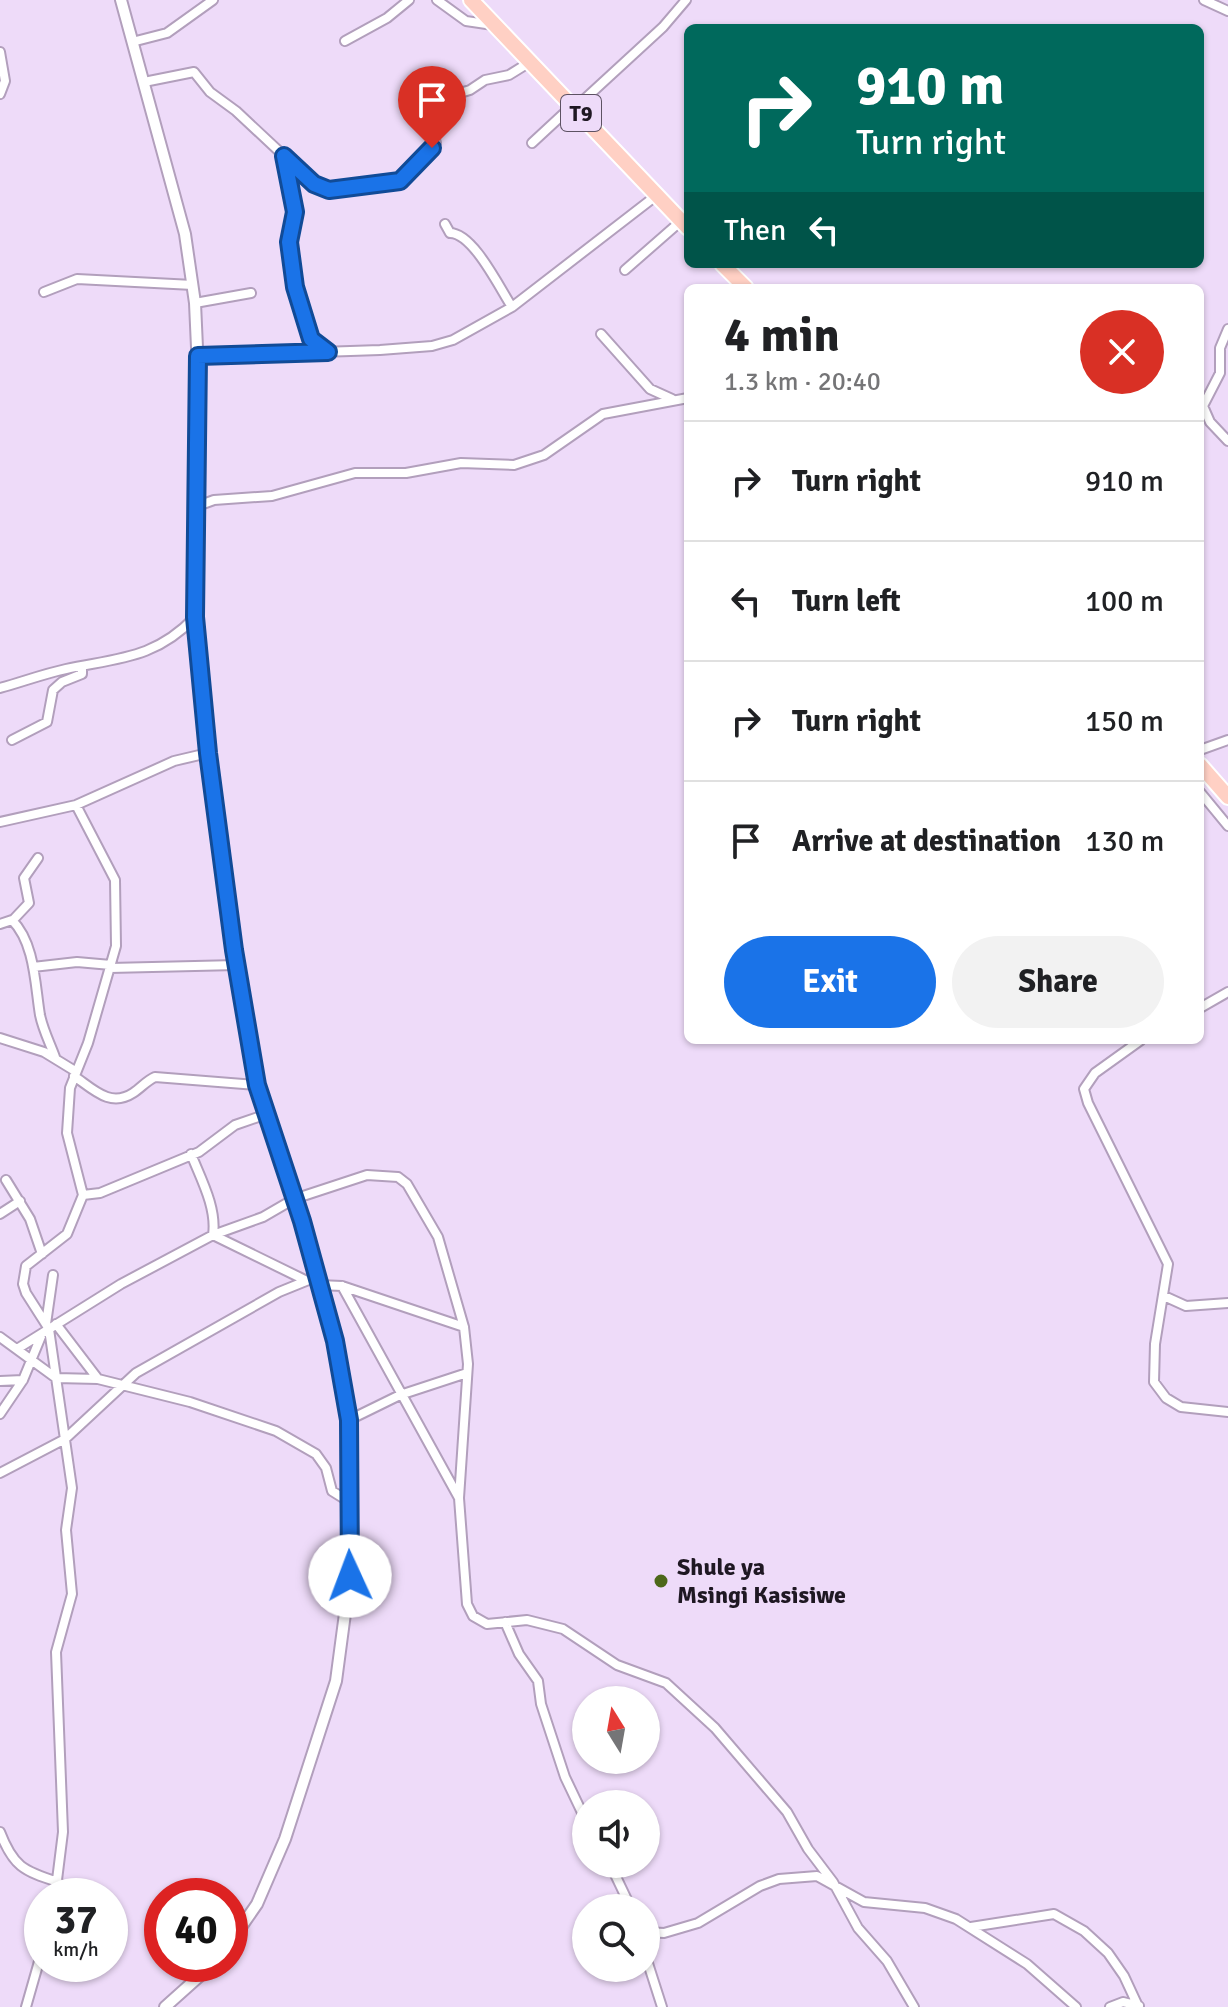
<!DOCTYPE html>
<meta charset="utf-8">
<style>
:root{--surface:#fff;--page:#f2f2f2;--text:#202124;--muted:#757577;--line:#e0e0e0;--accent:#1a73e8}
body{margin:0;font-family:Signika,sans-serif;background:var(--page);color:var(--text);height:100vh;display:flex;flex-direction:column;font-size:30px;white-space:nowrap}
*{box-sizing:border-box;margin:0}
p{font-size:26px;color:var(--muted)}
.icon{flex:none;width:44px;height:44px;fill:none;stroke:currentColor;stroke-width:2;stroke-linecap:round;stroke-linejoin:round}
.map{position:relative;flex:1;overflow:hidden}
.sheet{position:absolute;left:684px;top:284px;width:520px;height:760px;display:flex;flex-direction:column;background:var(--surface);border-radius:12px;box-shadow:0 2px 6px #0004}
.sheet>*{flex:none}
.top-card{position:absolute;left:684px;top:24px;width:520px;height:244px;border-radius:12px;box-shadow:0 2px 6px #0004;background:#00695c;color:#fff;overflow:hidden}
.needle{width:52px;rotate:349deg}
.fabs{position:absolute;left:572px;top:1686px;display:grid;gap:16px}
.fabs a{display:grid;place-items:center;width:88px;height:88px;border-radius:50%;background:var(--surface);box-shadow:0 2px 6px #0004;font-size:40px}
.speed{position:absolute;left:24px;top:1878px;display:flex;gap:16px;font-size:40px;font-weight:700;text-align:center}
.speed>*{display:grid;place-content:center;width:104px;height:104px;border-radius:50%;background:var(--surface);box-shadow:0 2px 6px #0004;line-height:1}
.speed small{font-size:20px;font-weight:400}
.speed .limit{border:12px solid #d22;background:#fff;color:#111}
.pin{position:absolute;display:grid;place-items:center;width:68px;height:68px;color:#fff;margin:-82px -34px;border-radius:50% 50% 50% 0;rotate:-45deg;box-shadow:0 0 8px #0007}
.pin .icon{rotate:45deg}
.me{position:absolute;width:88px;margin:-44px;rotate:358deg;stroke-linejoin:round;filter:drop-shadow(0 0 6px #0008)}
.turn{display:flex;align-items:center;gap:28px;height:168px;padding:0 40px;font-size:36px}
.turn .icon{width:104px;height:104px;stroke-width:2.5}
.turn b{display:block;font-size:56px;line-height:68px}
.then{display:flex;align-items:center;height:76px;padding:0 40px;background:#0003;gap:16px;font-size:30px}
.round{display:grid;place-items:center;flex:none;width:84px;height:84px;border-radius:42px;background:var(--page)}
.summary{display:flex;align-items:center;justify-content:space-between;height:136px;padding:0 40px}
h1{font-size:48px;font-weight:700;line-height:60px}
.cta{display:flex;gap:16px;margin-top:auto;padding:16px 40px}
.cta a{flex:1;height:92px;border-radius:48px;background:var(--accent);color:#fff;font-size:32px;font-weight:700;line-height:92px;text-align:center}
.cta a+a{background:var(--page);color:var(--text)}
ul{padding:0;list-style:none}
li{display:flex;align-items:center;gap:24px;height:120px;padding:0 40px;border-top:2px solid var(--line)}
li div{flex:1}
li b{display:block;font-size:30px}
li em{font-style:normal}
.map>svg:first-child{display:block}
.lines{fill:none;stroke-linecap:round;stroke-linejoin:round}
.minor-casing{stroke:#b29fbc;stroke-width:12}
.tertiary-casing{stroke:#b29fbc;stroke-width:14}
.trunk-casing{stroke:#fff;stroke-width:18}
.minor{stroke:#fff;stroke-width:8}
.tertiary{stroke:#fff;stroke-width:10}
.trunk{stroke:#ffd0c4;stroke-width:14}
.route-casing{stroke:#114b97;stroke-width:20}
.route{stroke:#1a73e8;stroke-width:14}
.poi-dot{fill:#4d681a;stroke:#eedbf9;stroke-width:3}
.labels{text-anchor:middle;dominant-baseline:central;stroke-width:7;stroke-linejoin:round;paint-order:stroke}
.shield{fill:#eedbf9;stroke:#5d5263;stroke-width:2}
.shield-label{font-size:22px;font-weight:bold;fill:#1f1823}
.poi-label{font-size:24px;font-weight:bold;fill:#1f1823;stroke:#eedbf9;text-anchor:start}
</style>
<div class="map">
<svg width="1228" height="2007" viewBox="0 0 1228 2007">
<rect width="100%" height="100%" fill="#eedbf9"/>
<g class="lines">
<!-- minor casing -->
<g class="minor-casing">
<path id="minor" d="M437 0 466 21 493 25
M1204 0 1228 11
M345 41 387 18 409 0
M132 42 167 33 213 0
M0 52 5 81 0 94
M144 82 194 72 210 92 236 111 314 184 329 190 400 181 436 143 428 115 433 101 470 90 485 80 509 75 530 62
M576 107 663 27 686 0
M532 143 573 105
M285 156 295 212 289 242 295 287 311 339 328 352
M445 224 450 233C473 233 499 287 512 307
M625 270 681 221
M44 292 77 279 193 285
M195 303 251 293
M1228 329 1220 348V373L1203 406 1210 422 1228 441
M601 334 650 389 672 399
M198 356 380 350 432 346 453 340 512 307 657 195
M195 507 214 500 272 496 355 473H406L461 463 514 465 544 455 603 414 688 398
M0 688C22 682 43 674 66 669 118 658 155 659 195 617
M12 740 47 722 53 690 62 682 82 674V666
M1200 750 1228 740
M1200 792 1228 826
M0 822 76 805 174 761 208 753
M13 920 29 903 24 878 38 858
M0 924 12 920C35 943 35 985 40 1015 43 1030 50 1043 55 1057
M33 967 77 962 111 965
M110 968 237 965
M1200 1008 1228 992
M0 1038 44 1052 75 1071
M1141 1040 1095 1073 1084 1089 1088 1103 1168 1264 1155 1344 1154 1382 1166 1398 1181 1407 1228 1412
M74 1076C93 1089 110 1108 133 1093 141 1088 146 1081 155 1077L257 1085
M191 1154C201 1179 217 1208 213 1235L305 1280
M6 1180 30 1219 42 1254
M83 1195 100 1193 199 1152 235 1125 264 1115
M0 1214 20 1201
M319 1285 342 1286 464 1327
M342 1286 459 1498 467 1604 473 1616 487 1624 527 1620 563 1629 617 1665 666 1683 715 1728 787 1812 808 1849 833 1882 858 1928 887 1961 914 2007
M1164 1296 1186 1306 1228 1303
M46 1324 53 1275
M56 1324 98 1379 190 1402 276 1431 316 1454 326 1468 332 1491 348 1501
M0 1337 56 1378 98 1379
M17 1349 121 1284 213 1235 263 1217 294 1199 367 1175 398 1177 407 1184 438 1237 464 1327 468 1364 459 1498
M0 1381 23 1380
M0 1414 23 1380 42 1334
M349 1420 400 1395 467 1373
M0 1473 65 1439 136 1373 279 1292 316 1277
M505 1622 519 1654 538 1681 541 1704 565 1777 586 1821
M0 1832C13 1866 23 1871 58 1882
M610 1864 631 1908
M55 1896 63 1832 56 1652 72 1594 66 1530 72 1488 49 1329 26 1293 23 1284 26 1266 67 1234 83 1195 67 1133 70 1088 88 1043 116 946 115 880 76 805
M971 1927 1054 1914 1084 1931 1108 1953 1124 1976 1137 2004
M646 1932 664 1933 698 1923 760 1886 779 1879 817 1876 864 1902 925 1908 956 1919 1027 1964 1076 2007
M646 1957 662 2007
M26 2007 42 1951
M1110 2007 1123 2002 1139 2006"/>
</g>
<!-- tertiary casing -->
<g class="tertiary-casing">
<path id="tertiary" d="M121 0 185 234 195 303 199 392 195 617 208 753 234 950 264 1115 302 1221 319 1285 335 1341 349 1420 350 1576 336 1681 285 1839 257 1904 230 1943
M165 2007 213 1964"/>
</g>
<!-- trunk casing -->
<g class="trunk-casing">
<path id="trunk" d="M471 0 688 228
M722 264 746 288
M1200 765 1228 797"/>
</g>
<!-- minor -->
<use href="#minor" class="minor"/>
<!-- tertiary -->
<use href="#tertiary" class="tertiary"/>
<!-- trunk -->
<use href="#trunk" class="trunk"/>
</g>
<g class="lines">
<!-- route casing -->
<g class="route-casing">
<path id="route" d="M350 1576 349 1420 335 1341 302 1221 257 1085 234 950 208 753 195 617 198 356 328 352 311 339 295 287 289 242 295 212 284 156 314 184 329 190 400 181 432 148"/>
</g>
<!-- route -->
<use href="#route" class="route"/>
</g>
<!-- markers -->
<circle class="poi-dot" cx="661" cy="1581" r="8"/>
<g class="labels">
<!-- shield labels -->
<rect class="shield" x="561" y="95" width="40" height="36" rx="6"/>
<g class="shield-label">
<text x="581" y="113">T9</text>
</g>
<!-- poi labels -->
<g class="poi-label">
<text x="677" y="1567">Shule ya<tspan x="677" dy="28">Msingi Kasisiwe</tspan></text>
</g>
</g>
</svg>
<div class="fabs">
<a><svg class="needle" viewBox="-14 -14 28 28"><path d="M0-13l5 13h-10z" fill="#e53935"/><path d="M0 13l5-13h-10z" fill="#757577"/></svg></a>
<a><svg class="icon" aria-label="sound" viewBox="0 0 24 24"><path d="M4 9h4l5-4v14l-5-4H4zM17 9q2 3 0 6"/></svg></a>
<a><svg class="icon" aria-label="search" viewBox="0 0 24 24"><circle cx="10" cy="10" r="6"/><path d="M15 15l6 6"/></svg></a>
</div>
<div class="speed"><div>37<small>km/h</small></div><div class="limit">40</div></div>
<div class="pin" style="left:432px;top:148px;background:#d93025"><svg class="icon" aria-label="arrive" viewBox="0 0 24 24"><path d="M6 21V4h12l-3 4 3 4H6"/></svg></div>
<svg class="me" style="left:350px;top:1576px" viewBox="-20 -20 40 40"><circle r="19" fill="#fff"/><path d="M0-13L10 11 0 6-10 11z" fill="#1a73e8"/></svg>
<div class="top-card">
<div class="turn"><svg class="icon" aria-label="right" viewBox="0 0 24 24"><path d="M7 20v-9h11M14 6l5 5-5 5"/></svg><div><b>910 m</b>Turn right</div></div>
<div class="then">Then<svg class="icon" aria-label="left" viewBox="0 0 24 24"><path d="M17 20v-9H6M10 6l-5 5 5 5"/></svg></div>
</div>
<section class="sheet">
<div class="summary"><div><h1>4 min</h1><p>1.3 km · 20:40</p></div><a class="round" style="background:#d93025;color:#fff"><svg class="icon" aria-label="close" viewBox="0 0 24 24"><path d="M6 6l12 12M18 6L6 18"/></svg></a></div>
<ul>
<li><svg class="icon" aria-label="right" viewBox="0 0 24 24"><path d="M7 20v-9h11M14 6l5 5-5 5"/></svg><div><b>Turn right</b></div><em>910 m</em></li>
<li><svg class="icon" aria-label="left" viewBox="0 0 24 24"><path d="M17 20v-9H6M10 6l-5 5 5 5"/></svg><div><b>Turn left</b></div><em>100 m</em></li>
<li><svg class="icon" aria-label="right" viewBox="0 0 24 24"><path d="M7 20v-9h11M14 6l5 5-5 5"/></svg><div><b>Turn right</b></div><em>150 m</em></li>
<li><svg class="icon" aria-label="arrive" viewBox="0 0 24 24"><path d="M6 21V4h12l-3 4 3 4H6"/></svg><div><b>Arrive at destination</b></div><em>130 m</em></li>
</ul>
<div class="cta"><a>Exit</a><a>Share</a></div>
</section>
</div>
